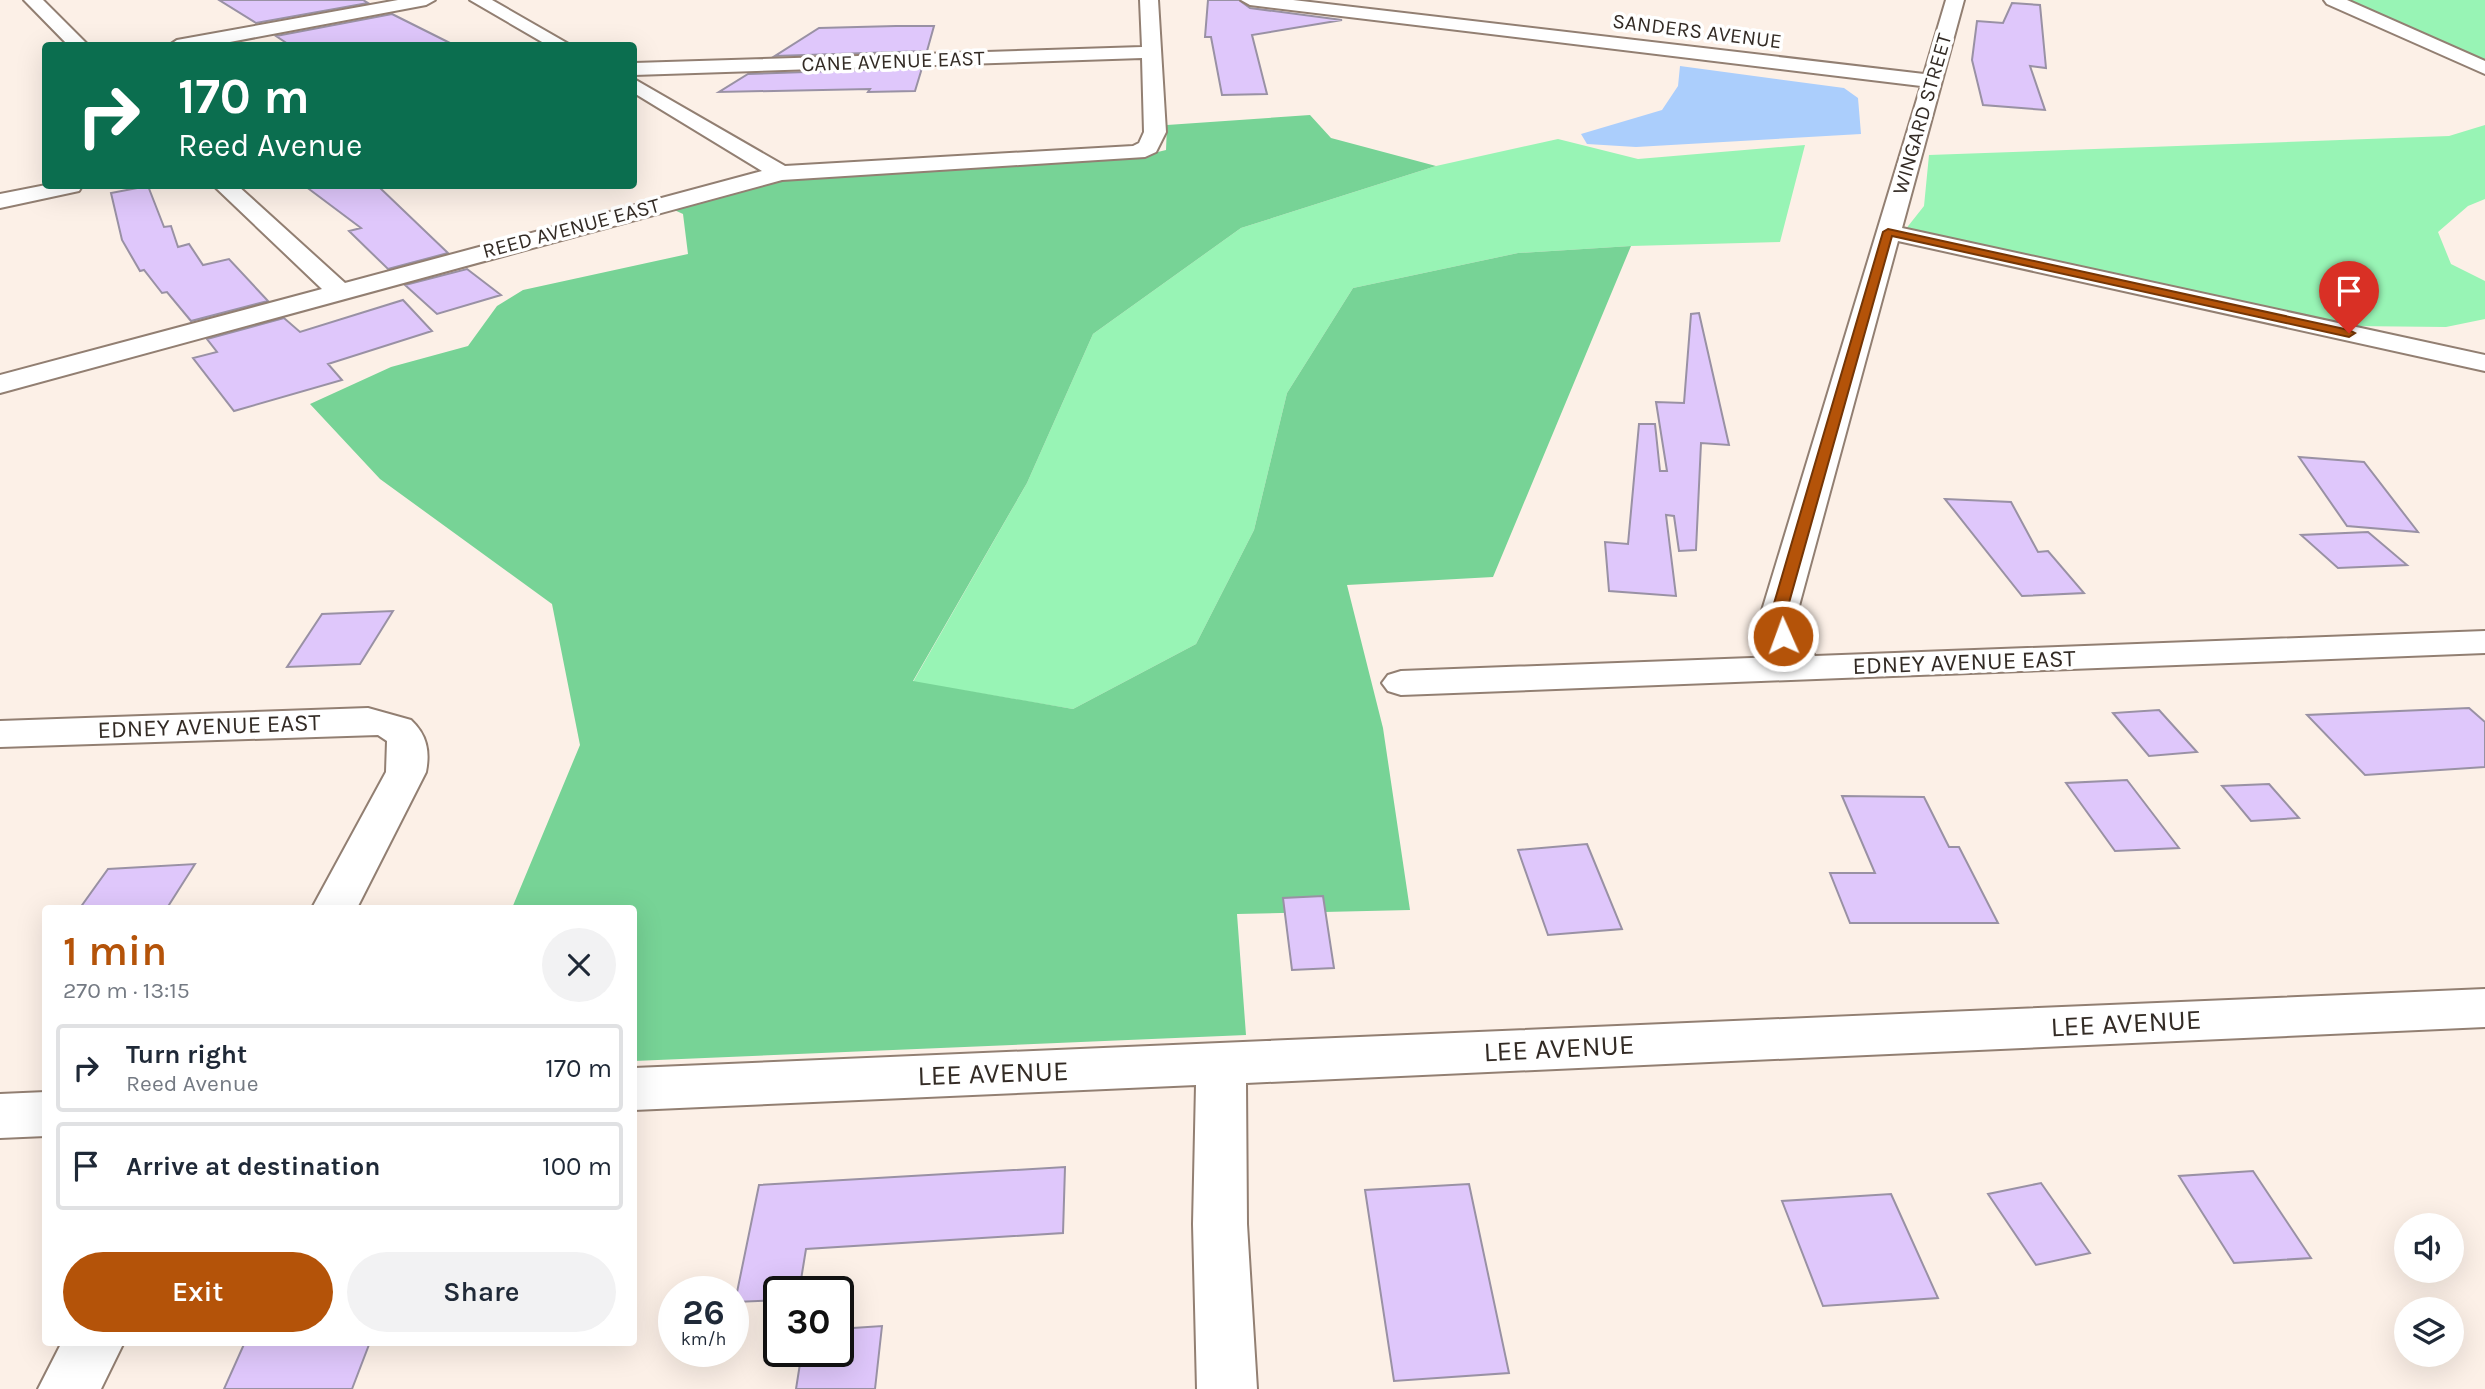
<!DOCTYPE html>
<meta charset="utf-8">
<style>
:root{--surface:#fff;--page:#f2f2f3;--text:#1f2937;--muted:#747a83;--line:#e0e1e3;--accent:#b45309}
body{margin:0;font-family:Karla,sans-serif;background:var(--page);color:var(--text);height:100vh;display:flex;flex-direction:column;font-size:26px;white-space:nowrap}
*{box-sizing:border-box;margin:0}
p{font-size:23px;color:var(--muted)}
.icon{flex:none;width:38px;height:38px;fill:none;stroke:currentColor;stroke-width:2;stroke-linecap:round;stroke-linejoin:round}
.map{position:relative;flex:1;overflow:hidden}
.side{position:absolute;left:42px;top:905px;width:595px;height:441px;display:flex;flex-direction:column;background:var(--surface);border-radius:7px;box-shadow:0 7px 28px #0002}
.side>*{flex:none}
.banner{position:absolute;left:42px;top:42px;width:595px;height:147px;border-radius:7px;box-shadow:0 7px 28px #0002;background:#0b6e4f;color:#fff;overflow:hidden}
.fabs{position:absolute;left:2394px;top:1213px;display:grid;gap:14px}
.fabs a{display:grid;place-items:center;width:70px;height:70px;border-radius:50%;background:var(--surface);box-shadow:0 7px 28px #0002;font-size:35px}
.speed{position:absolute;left:658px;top:1276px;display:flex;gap:14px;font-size:35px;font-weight:700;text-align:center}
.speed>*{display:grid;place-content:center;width:91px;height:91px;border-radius:50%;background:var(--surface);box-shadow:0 7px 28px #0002;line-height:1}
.speed small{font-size:18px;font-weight:400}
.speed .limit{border:4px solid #111;border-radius:10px;background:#fff;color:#111}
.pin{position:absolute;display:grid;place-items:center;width:60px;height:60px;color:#fff;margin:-72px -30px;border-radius:50% 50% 50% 0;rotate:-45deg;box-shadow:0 0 7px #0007}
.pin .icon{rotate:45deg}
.me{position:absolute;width:77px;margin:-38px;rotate:358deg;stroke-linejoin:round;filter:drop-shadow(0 0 5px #0008)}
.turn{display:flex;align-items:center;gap:24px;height:147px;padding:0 21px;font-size:32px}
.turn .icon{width:91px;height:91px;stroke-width:2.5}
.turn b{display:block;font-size:49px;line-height:60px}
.round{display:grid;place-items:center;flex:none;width:74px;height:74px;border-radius:37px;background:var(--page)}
.headline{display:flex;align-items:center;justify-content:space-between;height:119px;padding:0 21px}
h1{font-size:42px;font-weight:600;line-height:52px;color:var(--accent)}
.cta{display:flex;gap:14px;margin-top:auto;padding:14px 21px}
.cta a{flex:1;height:80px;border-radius:42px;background:var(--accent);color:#fff;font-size:28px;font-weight:600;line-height:80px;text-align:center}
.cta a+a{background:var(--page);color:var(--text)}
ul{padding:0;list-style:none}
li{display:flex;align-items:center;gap:21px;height:88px;margin:0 14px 10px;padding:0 7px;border:4px solid var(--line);border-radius:7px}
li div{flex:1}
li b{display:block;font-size:26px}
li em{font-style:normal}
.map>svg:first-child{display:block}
.green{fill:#98f4b5}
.forest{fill:#77d396}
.water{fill:#abcefc}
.building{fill:#dfc7fb;stroke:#9991a4;stroke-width:2}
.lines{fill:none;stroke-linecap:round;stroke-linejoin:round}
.minor-casing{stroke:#927f72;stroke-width:4}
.minor{fill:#fff;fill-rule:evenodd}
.route{fill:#b45309;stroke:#753606;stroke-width:2}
.labels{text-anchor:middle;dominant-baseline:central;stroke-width:7;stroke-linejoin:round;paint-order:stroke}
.far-street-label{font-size:21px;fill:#332b25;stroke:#fff}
.street-label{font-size:24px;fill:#332b25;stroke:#fff}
.near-street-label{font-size:28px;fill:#332b25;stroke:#fff}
</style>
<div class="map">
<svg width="2485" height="1389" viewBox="0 0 2485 1389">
<rect width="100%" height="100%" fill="#fcf0e7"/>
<!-- green -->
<path class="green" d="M2485 0V63L2344 1 2352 0Z
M2485 125V199L2468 206 2438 232 2451 264 2485 281V319L2446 327 2350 326 1905 230 1924 206 1929 155 2449 136Z
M1558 139 1638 159 1805 145 1780 242 1631 246 1518 253 1353 288 1287 393 1254 530 1196 644 1073 709 913 682 1027 483 1093 334 1241 228 1436 166Z"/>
<!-- forest -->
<path class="forest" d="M1310 115 1331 138 1436 166 1241 228 1093 334 1027 483 913 681 1073 709 1196 644 1254 530 1287 393 1353 288 1518 253 1631 246 1493 577 1347 585 1383 728 1410 910 1237 914 1246 1035 634 1061V908H512L580 745 552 604 380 479 310 404 391 367 468 346 497 306 523 290 688 254 683 214 670 208 785 178 1129 159 1166 150 1167 125Z"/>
<!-- water -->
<path class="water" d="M1680 66 1844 88 1858 98 1861 134 1636 147 1587 144 1581 134 1662 110 1678 86Z"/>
<!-- building -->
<path class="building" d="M219 0H363L368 3 256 23Z
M1208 0H1239L1250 8 1342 20 1252 35 1267 94 1222 95 1211 37H1205Z
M2012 3 2040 5 2046 68 2030 66 2045 110 1983 105 1972 60 1977 21 2003 23Z
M392 14 456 46H291L276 36Z
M896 26H934L927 51 775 56 819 28Z
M922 68 915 91 868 92 870 89 719 92 748 74Z
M148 186 164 227 171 226 178 247 189 244 203 265 229 259 268 301 191 321 167 292 162 293 144 270 140 271 122 240 111 193Z
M305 186H378L448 253 388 269 349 231 361 228Z
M467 269 501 295 437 314 405 285Z
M403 300 432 331 328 364 342 380 234 411 193 358 217 352 207 339 284 318 300 332Z
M1699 313 1729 445 1701 443 1696 550 1679 551 1674 516 1666 515 1676 596 1609 591 1605 542 1628 544 1639 424H1655L1660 471H1667L1656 402 1684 403 1691 314Z
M2299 457 2364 462 2418 532 2347 526Z
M1945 499 2011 502 2038 552 2048 551 2084 593 2022 596Z
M2368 532 2407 565 2338 568 2301 535Z
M393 611 360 664 287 667 322 614Z
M2469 708 2485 722V767L2365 775 2307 715Z
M2159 710 2197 752 2149 756 2113 713Z
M2127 780 2179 848 2115 851 2066 783Z
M2269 784 2299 818 2251 821 2222 786Z
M1842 796 1924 797 1949 847H1959L1998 923H1850L1830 873H1875Z
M1587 844 1622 929 1548 935 1518 850Z
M195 864 167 908H80L108 869Z
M1323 896 1334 968 1292 970 1283 898Z
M1065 1167 1063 1233 806 1249 799 1292H779V1300L735 1302 759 1185Z
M2253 1171 2311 1258 2234 1263 2179 1176Z
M2041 1183 2090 1253 2036 1265 1988 1194Z
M1469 1184 1509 1373 1394 1381 1365 1190Z
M1891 1194 1938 1298 1823 1306 1782 1201Z
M882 1326 875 1389H796L802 1351H838V1329Z
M245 1342H370L352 1389H224Z"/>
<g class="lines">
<!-- minor casing -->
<g class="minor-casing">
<path id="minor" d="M24 0H43L89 46H69Z
M398 0H435L426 5 209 46H168L177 40Z
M470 0H492L572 46H549Z
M1140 0H1158L1166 132 1156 152 1145 157 782 180 0 393V375L322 289 214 186H238L345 283 762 171 634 93V79L785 166 1133 146 1139 143 1144 132 1142 58 634 75V63L1142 47Z
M1241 0H1293L1924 74 1946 0H1964L1902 228 2485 355V371L1898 241 1796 617 1801 636 1815 656 2485 631V653L1401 695 1388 691 1382 683 1388 675 1401 671 1778 657 1765 636 1760 617 1921 86 1250 5Z
M2324 0H2347L2485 61V74L2327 4Z
M46 185 82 186 79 191 0 208V194Z
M368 708 411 720C427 735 430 751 426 772L357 908H312L386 772 387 741 378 735 0 747V721Z
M2485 989V1027L1246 1083 1247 1224 1257 1389H1197L1193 1224 1196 1085 634 1110V1068Z
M46 1092V1136L0 1138V1094Z
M62 1342H124L101 1389H38Z"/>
</g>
<!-- minor -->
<use href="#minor" class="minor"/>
</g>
<!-- route -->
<path class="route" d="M1888 229 2349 330 2355 333 2349 337 1892 236 1785 617 1791 636 1788 640H1778L1770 617 1883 232Z"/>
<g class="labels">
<!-- far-street labels -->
<g class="far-street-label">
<text transform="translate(1697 31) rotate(7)">SANDERS AVENUE</text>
<text transform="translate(893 61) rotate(-2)">CANE AVENUE EAST</text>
<text transform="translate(1922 114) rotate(-74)">WINGARD STREET</text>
<text transform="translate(571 228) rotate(-15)">REED AVENUE EAST</text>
</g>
<!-- street labels -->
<g class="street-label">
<text transform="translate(1964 662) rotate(-2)">EDNEY AVENUE EAST</text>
<text transform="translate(209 726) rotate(-2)">EDNEY AVENUE EAST</text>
</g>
<!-- near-street labels -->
<g class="near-street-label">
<text transform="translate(2126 1023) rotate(-3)">LEE AVENUE</text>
<text transform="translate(1559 1048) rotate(-3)">LEE AVENUE</text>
<text transform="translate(993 1073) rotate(-2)">LEE AVENUE</text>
</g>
</g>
</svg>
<div class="fabs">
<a><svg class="icon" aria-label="sound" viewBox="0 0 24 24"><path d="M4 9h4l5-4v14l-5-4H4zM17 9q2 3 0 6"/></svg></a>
<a><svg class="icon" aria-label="layers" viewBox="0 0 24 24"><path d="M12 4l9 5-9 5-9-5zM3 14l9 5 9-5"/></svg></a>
</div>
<div class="speed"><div>26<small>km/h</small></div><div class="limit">30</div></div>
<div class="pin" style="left:2349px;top:333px;background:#d93025"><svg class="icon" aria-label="arrive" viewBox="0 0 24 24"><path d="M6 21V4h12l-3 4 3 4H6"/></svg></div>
<svg class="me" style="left:1783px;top:636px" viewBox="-20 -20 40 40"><circle r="17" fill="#b45309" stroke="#fff" stroke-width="3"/><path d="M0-11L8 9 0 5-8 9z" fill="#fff"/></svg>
<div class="banner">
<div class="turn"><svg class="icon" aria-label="right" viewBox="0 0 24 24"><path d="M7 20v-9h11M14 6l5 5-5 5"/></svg><div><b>170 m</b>Reed Avenue</div></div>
</div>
<section class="side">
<div class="headline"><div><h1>1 min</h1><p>270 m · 13:15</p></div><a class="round"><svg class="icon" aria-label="close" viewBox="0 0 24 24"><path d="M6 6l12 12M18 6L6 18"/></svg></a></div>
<ul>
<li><svg class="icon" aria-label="right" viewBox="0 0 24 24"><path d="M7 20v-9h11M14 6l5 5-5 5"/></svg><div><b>Turn right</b><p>Reed Avenue</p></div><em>170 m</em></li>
<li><svg class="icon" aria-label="arrive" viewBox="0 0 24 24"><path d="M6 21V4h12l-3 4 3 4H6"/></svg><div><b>Arrive at destination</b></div><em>100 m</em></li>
</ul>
<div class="cta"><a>Exit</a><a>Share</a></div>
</section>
</div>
